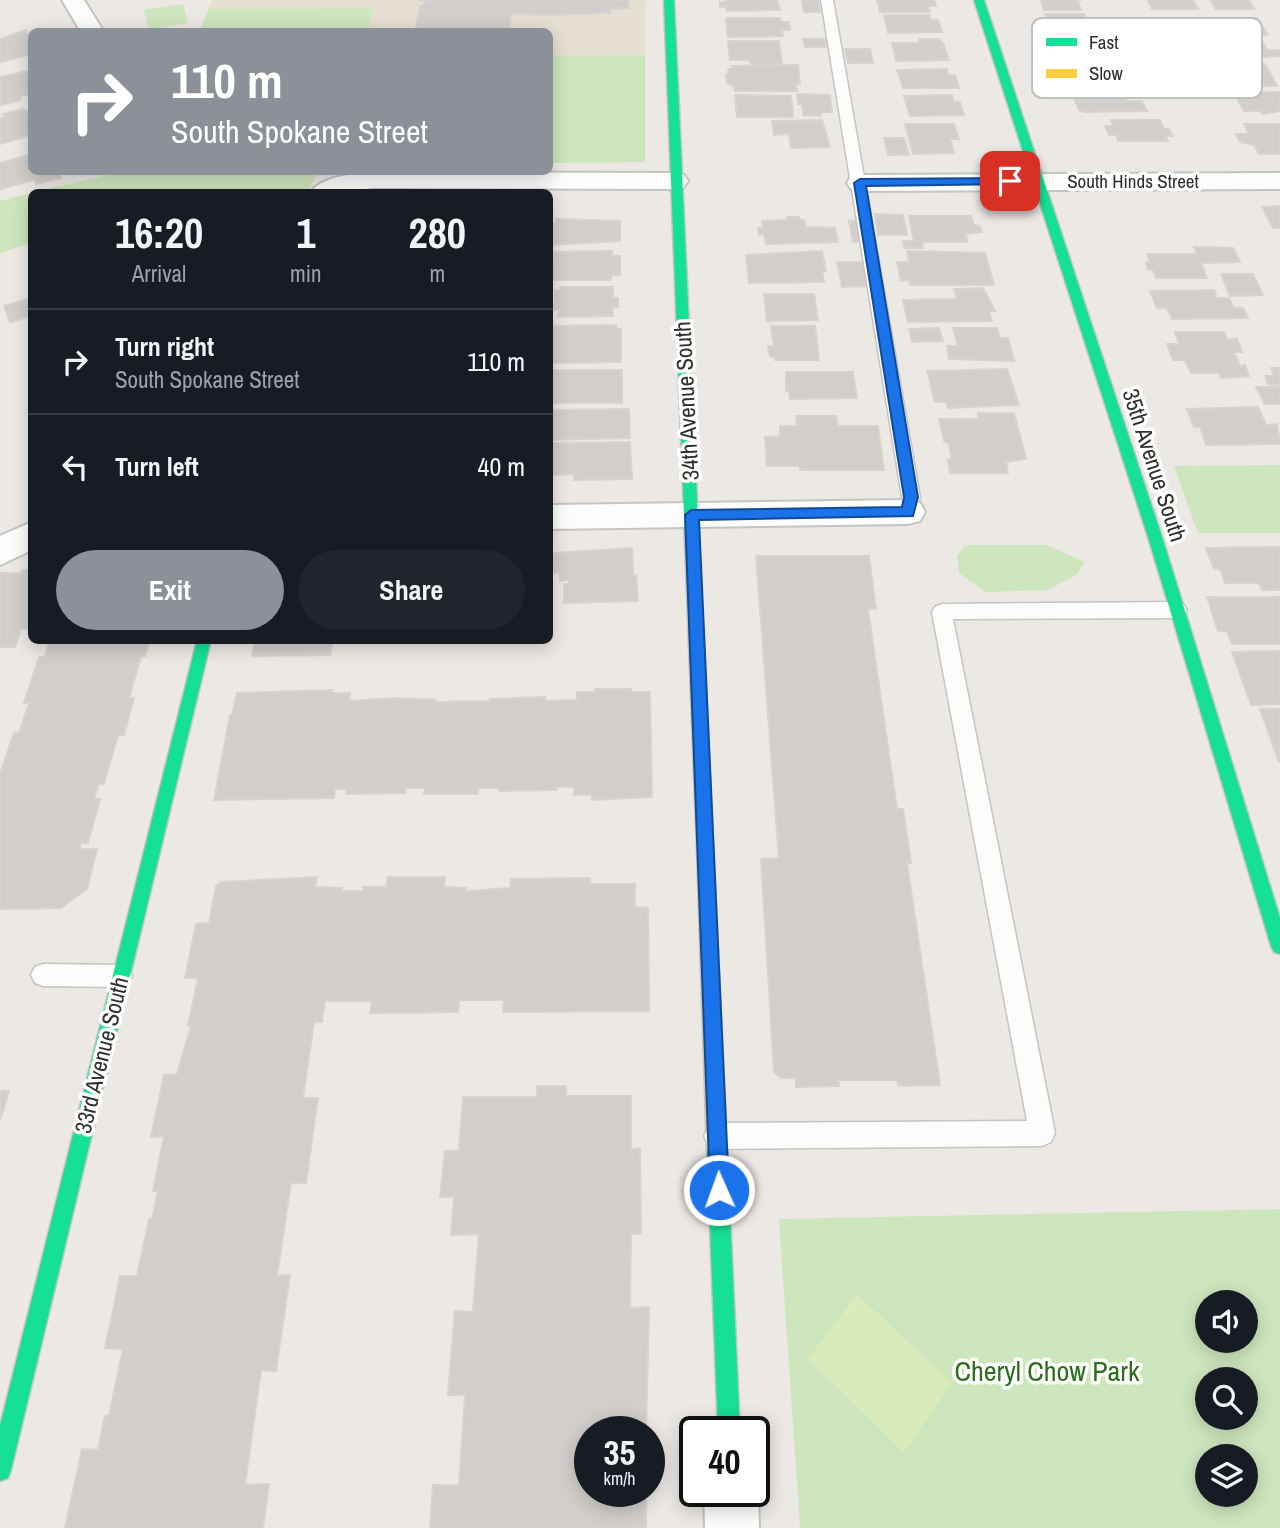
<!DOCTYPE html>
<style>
:root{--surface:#171b24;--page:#20242c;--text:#f1f3f6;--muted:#9ea1a6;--line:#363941;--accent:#8c9099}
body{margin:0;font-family:"Archivo Narrow",sans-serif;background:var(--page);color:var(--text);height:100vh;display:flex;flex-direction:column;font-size:26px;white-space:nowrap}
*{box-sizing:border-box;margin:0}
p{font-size:23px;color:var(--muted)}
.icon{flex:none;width:38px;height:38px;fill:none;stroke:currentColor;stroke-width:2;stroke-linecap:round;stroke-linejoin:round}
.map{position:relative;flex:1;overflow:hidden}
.panel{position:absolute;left:28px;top:189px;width:525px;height:455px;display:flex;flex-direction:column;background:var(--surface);border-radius:10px;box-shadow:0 4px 18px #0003}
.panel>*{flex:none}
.top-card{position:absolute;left:28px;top:28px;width:525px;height:147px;border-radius:10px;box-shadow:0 4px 18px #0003;background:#8c9099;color:#fff;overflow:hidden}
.fabs{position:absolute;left:1195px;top:1290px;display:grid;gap:14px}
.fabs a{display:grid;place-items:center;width:63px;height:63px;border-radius:50%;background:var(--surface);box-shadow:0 4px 18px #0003;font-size:35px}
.speed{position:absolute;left:574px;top:1416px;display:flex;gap:14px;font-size:35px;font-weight:700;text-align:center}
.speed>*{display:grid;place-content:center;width:91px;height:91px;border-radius:50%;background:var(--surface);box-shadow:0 4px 18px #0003;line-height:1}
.speed small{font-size:18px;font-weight:400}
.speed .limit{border:4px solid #111;border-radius:10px;background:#fff;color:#111}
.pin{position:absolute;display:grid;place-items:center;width:60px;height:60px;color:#fff;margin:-30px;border-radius:14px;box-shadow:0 4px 10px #0006}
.me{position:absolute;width:77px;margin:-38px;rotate:358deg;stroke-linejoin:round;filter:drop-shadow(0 0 5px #0008)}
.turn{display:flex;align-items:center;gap:24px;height:147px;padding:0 28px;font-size:32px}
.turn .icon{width:91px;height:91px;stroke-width:2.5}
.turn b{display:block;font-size:49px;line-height:60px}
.eta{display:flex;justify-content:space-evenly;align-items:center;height:119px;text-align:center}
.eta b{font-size:42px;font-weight:700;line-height:49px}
.action{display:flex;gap:14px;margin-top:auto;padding:14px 28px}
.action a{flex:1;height:80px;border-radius:42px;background:var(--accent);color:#fff;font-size:28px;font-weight:700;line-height:80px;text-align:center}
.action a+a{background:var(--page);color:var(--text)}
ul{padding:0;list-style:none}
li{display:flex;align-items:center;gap:21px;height:105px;padding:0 28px;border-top:2px solid var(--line)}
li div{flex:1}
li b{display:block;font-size:26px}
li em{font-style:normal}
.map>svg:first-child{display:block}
.education{fill:#e6e0d3}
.green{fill:#cee6be;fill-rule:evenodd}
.pitch{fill:#d9eabb}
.building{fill:#d1cecb;stroke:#d7d4d0;stroke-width:2}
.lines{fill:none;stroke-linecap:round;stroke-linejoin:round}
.lane-casing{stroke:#c5c4c5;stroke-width:3}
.street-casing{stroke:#c5c4c5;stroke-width:4}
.fast-casing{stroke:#c5c4c5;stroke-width:3}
.slow-casing{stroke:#c5c4c5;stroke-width:3}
.lane{fill:#fcfcfb;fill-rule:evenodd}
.street{fill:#fcfcfb;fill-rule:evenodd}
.fast{fill:#16e098;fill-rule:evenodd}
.slow{fill:#ffcf43;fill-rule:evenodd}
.route{fill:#1a73e8;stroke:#114b97;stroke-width:2}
.labels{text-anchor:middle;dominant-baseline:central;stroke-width:7;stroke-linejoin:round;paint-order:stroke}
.far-street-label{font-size:19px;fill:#2e2e2e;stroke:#fff}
.street-label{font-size:23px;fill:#2e2e2e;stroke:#fff}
.near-park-label{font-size:28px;fill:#2c6e1b;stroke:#fff}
.key{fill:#fff;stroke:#c0c0c0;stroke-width:2}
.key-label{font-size:19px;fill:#2e2e2e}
</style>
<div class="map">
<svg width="1280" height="1528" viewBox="0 0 1280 1528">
<rect width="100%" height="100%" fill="#ece8e4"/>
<!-- education -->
<path class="education" d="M212 0H646L645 55 550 56V32L366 31 371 8 208 9Z"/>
<!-- green -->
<path class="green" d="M183 4 188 23 149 30 144 10Z
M372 8 370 28 367 31H200L208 9Z
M645 55V162L550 163V56Z
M122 172H317L308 192H34Z
M31 193V243L0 253V201Z
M1280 465V533H1198L1174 466Z
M965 545H1047L1085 562 1076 575 1048 590 985 592 959 573 957 556Z
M1280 1209V1528H800L779 1219ZM1208 1302H1246V1340H1208ZM1208 1379H1246V1418H1208ZM1208 1456H1246V1494H1208Z"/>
<!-- pitch -->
<path class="pitch" d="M857 1294 952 1383 904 1453 808 1359Z"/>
<!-- building -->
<path class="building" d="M418 0H628L629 8 610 9V13L554 15 511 14 509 32H415L420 6 424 5V1Z
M726 0H777L780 10 727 11 726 7H720V2H726Z
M802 0H818L820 12H804Z
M877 0H934L936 6H928L930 12H880Z
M1041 0H1081H1077L1081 10H1044Z
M1148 0H1193L1198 9H1152Z
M1211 0H1249L1254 9H1216Z
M1045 14H1084L1093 32H1044L1041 24H1049Z
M884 15H929L931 20H938L942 32 888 33Z
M726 18H780L781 22H789L790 30H782L783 36 728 37Z
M1257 18 1268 35 1211 36 1201 19Z
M26 30 27 33 32 32V54L0 62V39Z
M803 39H827L828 47H805Z
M919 39H939L943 43 949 60 896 61 892 43H920Z
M1261 39 1267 50H1280V56L1212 60 1202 42Z
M728 41H779L782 64H751L750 60H730Z
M845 49H870L873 63H848Z
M1217 64H1265L1277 86H1228Z
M798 65 800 84H796L797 91H735L734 86 727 83 726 74H729L728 69H733L732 66Z
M947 69 948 75H955L959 88H903L897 70Z
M32 70V94L20 96 21 100 1 105 0 77Z
M1123 92 1127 101H1142L1147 111 1084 112 1079 110 1073 96H1078L1077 93Z
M1280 92V111L1262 114 1261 111H1244L1234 93Z
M797 94 830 95 832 112H821V116L803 115 802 104H798Z
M735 95 791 96 793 117H737Z
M952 95 954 102H960L964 115 910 116 904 96Z
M24 109 25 112 32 110V135L0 144V118L5 117 3 114Z
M822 120 830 147 791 148 789 134 774 135 772 121Z
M1111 120H1160L1164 129H1169L1173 136H1166L1168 141H1118L1116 135H1109L1105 126H1113Z
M905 124H954L959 139H950L954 153 913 154Z
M1244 124H1280V154H1259L1254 145 1240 142 1236 134H1249Z
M884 138H904L909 155H888Z
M32 154V172H66L59 173 61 178 36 184 35 180 0 189V163Z
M1280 206V228H1273L1262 207Z
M875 214 903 215 907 235H878Z
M909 216H971L974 225 980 226 982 232 966 234 967 242H922L923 248H904L903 241H914Z
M787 217H799V220H804L806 229 807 227 835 228 838 242 766 244 764 234 759 235 758 228H763L762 221 787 220Z
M556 219 620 221V241L550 245V238H554L552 223H556Z
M849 221H860L863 242H853Z
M1194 247 1233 248 1240 262 1201 263 1207 278H1156L1153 270H1148L1146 263 1150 262 1147 254H1197Z
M612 251V256H620V275H611V280H552L550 258H553V252Z
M822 251 826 271H822L824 282 749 283 746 255Z
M907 251 985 253 994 285H910L909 280 901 281 897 262H909Z
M837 262H867L873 286 842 287Z
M1221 274H1253L1263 295 1230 296Z
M560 287H613V298H618V307H612L613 316 558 317 559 310H554L555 290H560Z
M983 288 995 311H989L992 321 908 322 903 300 957 299 954 289Z
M1214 290 1217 298H1229L1234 308H1243L1248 318 1172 319 1167 308H1157L1150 291Z
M764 294H814L818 320 767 321Z
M32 298V316L10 322 4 306Z
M616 325V329H621V362L550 363V326Z
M771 326H815L819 360H775V357H770L768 346H774Z
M939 328 943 341 912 342 909 329Z
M953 328H997L1000 338H1008L1014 361 949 359 947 346H958Z
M1175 332H1224L1227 339H1237L1242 352H1234L1240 366 1245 365 1249 376 1221 378 1219 373H1191L1185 360H1173L1167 344H1179Z
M1271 368H1280V385L1268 384 1265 376H1274Z
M1007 369 1019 405 948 408 946 402H935L927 371Z
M550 370H622V403H550Z
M786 372H853L857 398 790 399 789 391H786Z
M1256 387H1280V404H1265Z
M1258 407 1266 425 1277 424 1280 444 1206 445 1200 427H1194L1187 409Z
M629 409 630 438 550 440V410Z
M978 413H1014L1026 459 1006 462 1008 473H950L948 459H952L949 444 944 441 939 419H979Z
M796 416H836L838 426H878L884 470H800V466H767L765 437 780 436V426H797Z
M630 442 632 479 574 480V474L550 475V443Z
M1280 547V590H1262L1259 583H1225L1220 569H1214L1206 548Z
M632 548 633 575H636L638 601 564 603V584H569V580L560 581V573H553L554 553Z
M756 556H869L876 609H868L897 809H903L911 863H907L940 1085 899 1086 896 1080H838L839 1086 796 1087V1078H782L774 1072 761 859 779 858Z
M22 570H32V629H21L15 647H0V576L1 573H21Z
M1207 597H1280V644H1232L1227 631H1218Z
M50 640H150L145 656 141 657 129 698H134L124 735H118L104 784H99L94 799H100L88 843H81L79 849H97L87 889 61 908 0 909V774L14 733H19L29 703H24L39 657H44Z
M255 640H333L330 655 252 656Z
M1280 651V704L1251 705 1232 652Z
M595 689H631V692H650L652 797 592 800V795H574V787H557V790L499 791V788H478V794H424L425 788H406L405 793 346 794 347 789H335L334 798 214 800 230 715H232L237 693 332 690 331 693H350L349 701 397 698 436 700V702L490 701V699L545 697V701L577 700V692H595Z
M1260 709H1280V762H1279Z
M317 877 315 887 342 888 341 891H363V887H386L388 877H445L444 887 466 888V891L510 888 511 879 590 878V884H635V907L648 908 649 1011 503 1012 504 1000H459L458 1012 370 1013 372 1001H325L322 1022H314L303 1098H318L306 1183H291L277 1276 290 1275 276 1371 261 1370 245 1485 269 1484 263 1528H65L82 1449 98 1450 105 1416H109L123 1349 105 1348 120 1276H137L149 1219H152L158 1191H153L164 1136 151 1137 164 1075 177 1074 191 1026H188L198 978H185L196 924 209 923 216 886 222 882Z
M537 1086H566V1096H631V1149L640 1148 641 1234H631L630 1308 649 1307 646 1432H590V1491H646V1528H430L433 1485H459L465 1395H448L455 1311 473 1312 479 1234 451 1235 454 1197H440L445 1151H459L463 1097H537Z
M0 1091H9L0 1120Z"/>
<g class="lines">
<!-- lane casing -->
<g class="lane-casing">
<path id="lane" d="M821 0H833L920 497 914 517H902L899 512 902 497Z
M1177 602 1184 605 1187 610 1184 615 1177 618 953 619 1055 1133 1051 1142 1042 1146 717 1149 708 1145 704 1136 708 1127 717 1123 1027 1121 932 612 935 607 942 604Z
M43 964 120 965 128 968 132 976 128 984 120 987 43 986 35 983 31 975 35 967Z"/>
</g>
<!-- street casing -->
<g class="street-casing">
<path id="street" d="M62 0H84L104 32H81Z
M372 172 675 173 684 175 688 181 684 187 675 189 372 188 347 192H311C322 176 354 174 372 172Z
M1280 173V189L860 191 851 189 847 183 851 177 860 175Z
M908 500 920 503 925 512 920 521 908 524 550 529V505Z
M32 522V550L0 565V536Z
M754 1482 758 1491 759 1528H705L704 1491H754Z"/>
</g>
<!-- fast casing -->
<g class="fast-casing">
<path id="fast" d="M664 0H674L713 848 711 853 705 855 699 853 697 848Z
M974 0H984L1163 540 1280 918V954L1274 952 1271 946 1149 540Z
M197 640H211L11 1470 8 1478 0 1481V1426Z
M717 1139 724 1142 727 1149 740 1432H718L707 1149 710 1142Z"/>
</g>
<!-- slow casing -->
<g class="slow-casing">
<path id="slow" d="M705 841 711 843 713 848 727 1149 724 1156 717 1159 710 1156 707 1149 697 848 699 843Z"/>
</g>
<!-- lane -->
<use href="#lane" class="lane"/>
<!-- street -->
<use href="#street" class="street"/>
<!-- fast -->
<use href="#fast" class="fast"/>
<!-- slow -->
<use href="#slow" class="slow"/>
</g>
<!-- route -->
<path class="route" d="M1010 178 1014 179V184L866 186 918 497 913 516 699 520 729 1190 726 1197 719 1200 712 1197 710 1190 685 515 691 510 902 507 904 497 854 183 860 179Z"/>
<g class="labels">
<!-- far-street labels -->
<g class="far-street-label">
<text x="1133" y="181">South Hinds Street</text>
</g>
<!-- street labels -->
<g class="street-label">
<text transform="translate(686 401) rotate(-93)">34th Avenue South</text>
<text transform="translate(1155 465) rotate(72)">35th Avenue South</text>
<text transform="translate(101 1055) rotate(-76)">33rd Avenue South</text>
</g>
<!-- near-park labels -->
<g class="near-park-label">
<text x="1047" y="1371">Cheryl Chow Park</text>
</g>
</g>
<!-- legend -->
<rect x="1032" y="18" width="230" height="80" rx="10" class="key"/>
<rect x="1046" y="38" width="31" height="8" fill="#16e098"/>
<rect x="1046" y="69" width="31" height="9" fill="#ffcf43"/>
<g class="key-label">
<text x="1089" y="49">Fast</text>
<text x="1089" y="80">Slow</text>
</g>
</svg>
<div class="fabs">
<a><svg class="icon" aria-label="sound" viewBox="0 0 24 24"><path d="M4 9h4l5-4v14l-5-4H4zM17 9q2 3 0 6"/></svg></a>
<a><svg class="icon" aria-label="search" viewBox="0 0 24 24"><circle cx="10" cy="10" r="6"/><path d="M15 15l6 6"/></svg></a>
<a><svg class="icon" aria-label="layers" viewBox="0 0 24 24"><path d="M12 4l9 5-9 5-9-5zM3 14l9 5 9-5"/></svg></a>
</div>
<div class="speed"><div>35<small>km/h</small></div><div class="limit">40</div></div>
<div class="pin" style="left:1010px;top:181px;background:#d93025"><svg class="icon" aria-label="arrive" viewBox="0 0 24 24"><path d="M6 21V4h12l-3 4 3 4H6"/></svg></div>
<svg class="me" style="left:719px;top:1190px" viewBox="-20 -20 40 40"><circle r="17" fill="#1a73e8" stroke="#fff" stroke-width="3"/><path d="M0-11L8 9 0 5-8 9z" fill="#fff"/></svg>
<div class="top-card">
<div class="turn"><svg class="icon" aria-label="right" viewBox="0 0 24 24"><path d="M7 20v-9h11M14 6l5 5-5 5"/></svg><div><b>110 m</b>South Spokane Street</div></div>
</div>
<section class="panel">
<div class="eta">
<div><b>16:20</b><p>Arrival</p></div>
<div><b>1</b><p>min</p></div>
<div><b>280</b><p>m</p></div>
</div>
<ul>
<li><svg class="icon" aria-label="right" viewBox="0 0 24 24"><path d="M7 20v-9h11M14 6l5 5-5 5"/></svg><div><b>Turn right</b><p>South Spokane Street</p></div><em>110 m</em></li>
<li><svg class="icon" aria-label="left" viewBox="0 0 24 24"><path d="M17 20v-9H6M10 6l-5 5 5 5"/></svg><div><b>Turn left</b></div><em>40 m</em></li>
</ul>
<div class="action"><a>Exit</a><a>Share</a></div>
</section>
</div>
